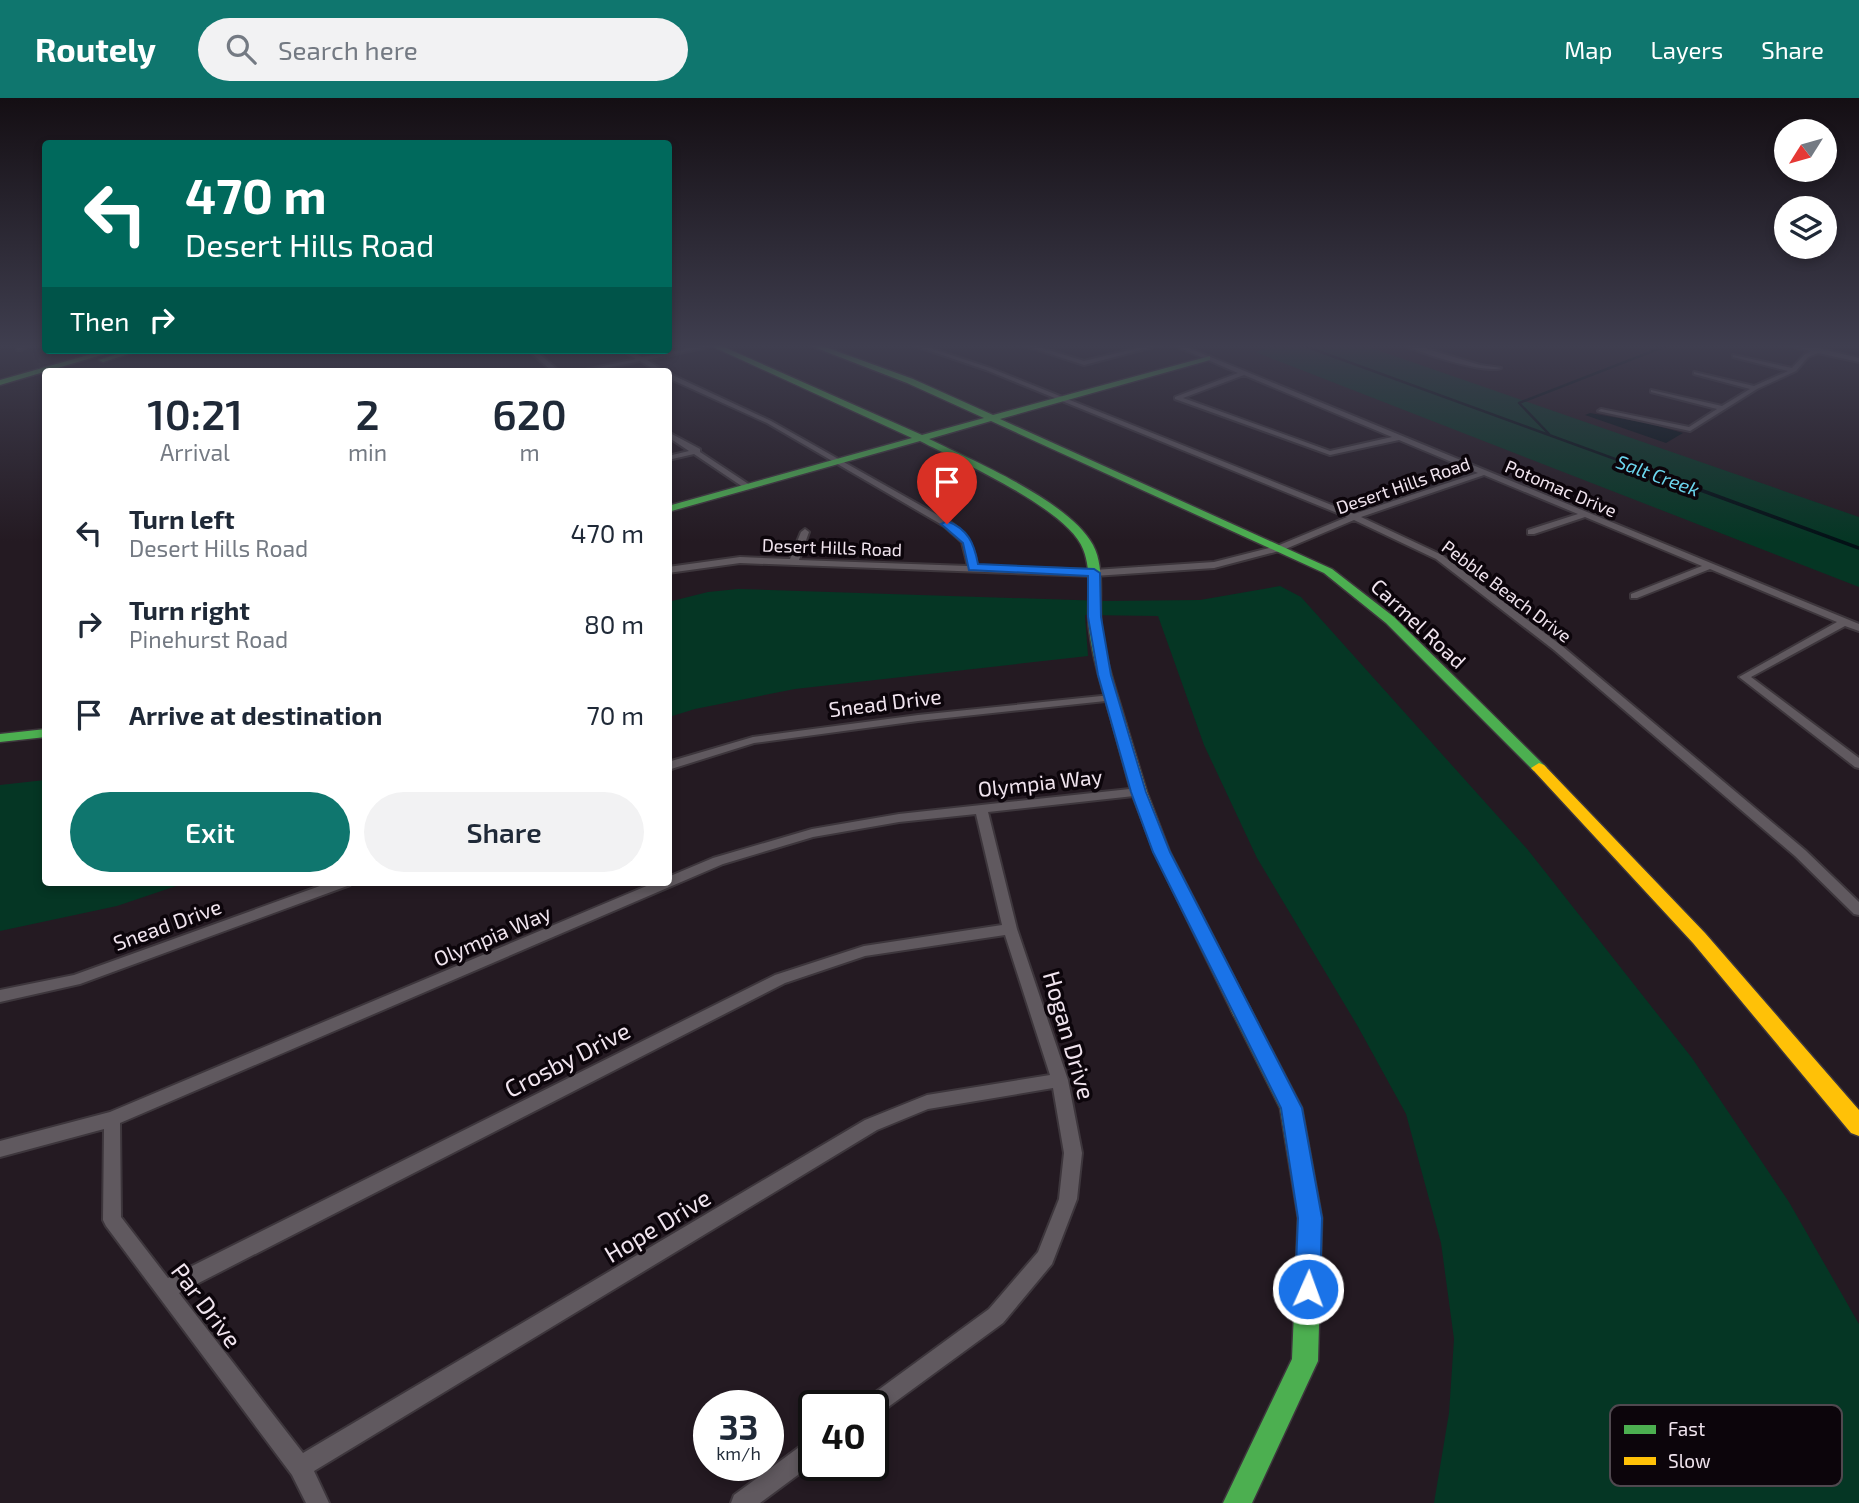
<!DOCTYPE html>
<style>
:root{--surface:#fff;--page:#f2f2f3;--text:#1f2937;--muted:#747a83;--accent:#0f766e}
body{margin:0;font-family:"Exo 2",sans-serif;background:var(--page);color:var(--text);height:100vh;display:flex;flex-direction:column;font-size:26px;white-space:nowrap}
*{box-sizing:border-box;margin:0}
p{font-size:23px;color:var(--muted)}
.icon{flex:none;width:38px;height:38px;fill:none;stroke:currentColor;stroke-width:2;stroke-linecap:round;stroke-linejoin:round}
.map{position:relative;flex:1;overflow:hidden}
.details{position:absolute;left:42px;top:270px;width:630px;height:518px;display:flex;flex-direction:column;background:var(--surface);border-radius:7px;box-shadow:0 4px 10px #0003}
.details>*{flex:none}
.banner{position:absolute;left:42px;top:42px;width:630px;height:214px;border-radius:7px;box-shadow:0 4px 10px #0003;background:#00695c;color:#fff;overflow:hidden}
.needle{width:46px;rotate:233deg}
.tools{position:absolute;left:1774px;top:21px;display:grid;gap:14px}
.tools a{display:grid;place-items:center;width:63px;height:63px;border-radius:50%;background:var(--surface);box-shadow:0 4px 10px #0003;font-size:35px}
.speed{position:absolute;left:693px;top:1292px;display:flex;gap:14px;font-size:35px;font-weight:700;text-align:center}
.speed>*{display:grid;place-content:center;width:91px;height:91px;border-radius:50%;background:var(--surface);box-shadow:0 4px 10px #0003;line-height:1}
.speed small{font-size:18px;font-weight:400}
.speed .limit{border:4px solid #111;border-radius:10px;background:#fff;color:#111}
.pin{position:absolute;display:grid;place-items:center;width:60px;height:60px;color:#fff;margin:-72px -30px;border-radius:50% 50% 50% 0;rotate:-45deg;box-shadow:0 0 7px #0007}
.pin .icon{rotate:45deg}
.me{position:absolute;width:77px;margin:-38px;rotate:2deg;stroke-linejoin:round;filter:drop-shadow(0 0 5px #0008)}
.turn{display:flex;align-items:center;gap:24px;height:147px;padding:0 28px;font-size:32px}
.turn .icon{width:91px;height:91px;stroke-width:2.5}
.turn b{display:block;font-size:49px;line-height:60px}
.then{display:flex;align-items:center;height:66px;padding:0 28px;background:#0003;gap:14px;font-size:26px}
.eta{display:flex;justify-content:space-evenly;align-items:center;height:119px;text-align:center}
.eta b{font-size:42px;font-weight:600;line-height:49px}
.primary-button{display:flex;gap:14px;margin-top:auto;padding:14px 28px}
.primary-button a{flex:1;height:80px;border-radius:42px;background:var(--accent);color:#fff;font-size:28px;font-weight:600;line-height:80px;text-align:center}
.primary-button a+a{background:var(--page);color:var(--text)}
ul{padding:0;list-style:none}
li{display:flex;align-items:center;gap:21px;height:91px;padding:0 28px}
li div{flex:1}
li b{display:block;font-size:26px}
li em{font-style:normal}
header{display:flex;align-items:center;gap:42px;box-sizing:border-box;height:98px;padding:0 35px;background:var(--accent);color:#fff}
header strong{font-size:33px}
nav{display:flex;gap:38px;margin-inline-start:auto;font-size:24px}
.search{width:490px;height:63px;background:var(--page);display:flex;align-items:center;gap:18px;box-sizing:border-box;padding:0 24px;border-radius:38px;color:var(--muted);font-size:26px}
.map>svg:first-child{display:block}
.green{fill:#053624}
.water{fill:#031116}
.lines{fill:none;stroke-linecap:round;stroke-linejoin:round}
.stream-far1{stroke:#031116;stroke-width:2.5}
.stream{stroke:#031116;stroke-width:3.5}
.street-casing{stroke:#3d363c;stroke-width:4}
.fast-casing{stroke:#3d363c;stroke-width:3}
.slow-casing{stroke:#3d363c;stroke-width:3}
.street{fill:#60595f;fill-rule:evenodd}
.fast{fill:#4caf50;fill-rule:evenodd}
.slow{fill:#ffc107;fill-rule:evenodd}
.route{fill:#1a73e8;stroke:#114b97;stroke-width:2}
.labels{text-anchor:middle;dominant-baseline:central;stroke-width:7;stroke-linejoin:round;paint-order:stroke}
.far-street-label{font-size:18px;fill:#f0e4ee;stroke:#0c050b}
.far-water-label{font-size:19px;font-style:italic;fill:#6cd6ee;stroke:#0c050b}
.street-label{font-size:21px;fill:#f0e4ee;stroke:#0c050b}
.near-street-label{font-size:24px;fill:#f0e4ee;stroke:#0c050b}
.key{fill:#0c050b;stroke:#50484f;stroke-width:2}
.key-label{font-size:19px;fill:#f0e4ee}
</style>
<header>
<strong>Routely</strong>
<div class="search"><svg class="icon" aria-label="search" viewBox="0 0 24 24"><circle cx="10" cy="10" r="6"/><path d="M15 15l6 6"/></svg>Search here</div>
<nav><a>Map</a><a>Layers</a><a>Share</a></nav>
</header>
<div class="map">
<svg width="1859" height="1405" viewBox="0 0 1859 1405">
<rect width="100%" height="100%" fill="#241a22"/>
<!-- green -->
<path class="green" d="M1281 246H1360L1859 419V489L1255 254Z
M1280 488 1301 499 1528 752 1692 960 1789 1104 1859 1226V1405H1434L1449 1315 1454 1241 1441 1145 1406 1016 1357 927 1257 760 1204 647 1158 518 1085 517 1088 558 795 591 695 611 669 619 668 504 708 494 738 491 1105 503 1200 502Z
M45 682 46 784H188L117 808 0 833V687Z"/>
<!-- water -->
<path class="water" d="M1590 315 1647 325 1683 335 1666 345 1585 317Z"/>
<g class="lines">
<!-- stream-far1 -->
<path class="stream-far1" d="M1299 246 1648 373
M1549 336 1519 305 1671 246"/>
<!-- stream -->
<path class="stream" d="M1643 371 1859 450"/>
<!-- street casing -->
<g class="street-casing">
<path id="street" d="M25 246H32L21 252H17V250Z
M710 246H721L647 262 664 273H657L640 263 592 273H580L636 261 622 252H629L642 259Z
M910 246H918L990 270 1354 416 1478 375 1399 342 1330 357 1175 301V299L1238 275 1171 246H1179L1859 526V533L1845 528 1751 579 1859 660V670L1855 669 1739 579 1837 524 1710 471 1637 500H1631V496L1702 468 1585 419 1534 436H1528V432L1578 416 1484 377 1361 419 1442 457 1562 548 1805 752 1859 804V817L1854 816 1795 758 1554 552 1436 461 1354 422 1283 452 1214 470 1094 478 740 465 668 475V469L740 459 790 461 801 434 805 431 809 434 799 462 968 468 962 444 944 428 767 325 668 280V275L771 323 950 424C967 436 974 448 977 468L1094 472 1214 464 1277 448 1347 419 986 272ZM1244 277 1392 339 1330 353 1183 300Z
M1020 246H1029L1084 263 1154 246H1164L1084 267Z
M1402 246H1411L1480 267 1501 270C1484 276 1420 255 1402 246Z
M1784 246 1818 250 1859 260V264L1818 255 1808 259 1796 273 1757 291 1690 333 1598 313 1601 311 1689 329 1717 311 1651 294V292L1722 308 1750 291 1694 276V274L1754 288 1788 273 1733 259V257L1792 270 1804 257 1811 253Z
M528 252H535L559 273H552Z
M668 334 700 351V354L753 389 746 391 694 356 668 362V358L689 353 668 339Z
M1111 597 1116 600 1115 602 918 623 754 645 668 672V664L753 639 918 617Z
M1139 690 1145 694 1143 697 988 714 1017 831 1068 982 1082 1055 1077 1101 1052 1166 1003 1225 880 1315 873 1318V1307H863L866 1301 989 1211 1038 1154 1059 1101 1064 1055 1053 990 928 1011 877 1032 314 1373 329 1405H306L292 1377 106 1128 103 1122 104 1031 0 1059V1043L110 1014 656 784H668V779L713 760 812 731 899 716ZM976 716 1002 827 864 848 775 877 168 1180 121 1119 120 1025 723 766 813 739 899 724ZM1005 837 1050 977 927 997 865 1022 303 1355 179 1195 785 885 865 858Z
M331 784H352L350 787 80 886 0 904V892L74 877Z
M814 1341V1365L760 1405H731L734 1397 806 1344Z"/>
</g>
<!-- fast casing -->
<g class="fast-casing">
<path id="fast" d="M707 246H717L922 337 984 320 907 285 806 246H817L913 281 993 317 1210 258V262L1000 321 1332 471 1394 519 1547 670 1544 673H1534L1386 525 1324 475 991 323 929 341C974 363 1069 403 1093 447 1106 471 1098 506 1102 532 1106 564 1117 594 1126 625L1124 628H1114L1112 625C1103 594 1093 563 1089 531 1086 506 1093 475 1083 451 1068 411 959 363 920 343L668 414V408L912 340Z
M106 252H118L0 287V282Z
M129 252H141L103 264 99 262Z
M46 631V639L0 644V636Z
M1241 904 1248 906 1302 1010 1322 1120 1318 1263 1252 1405H1223L1292 1261 1298 1120 1280 1010 1231 912 1234 906Z"/>
</g>
<!-- slow casing -->
<g class="slow-casing">
<path id="slow" d="M1119 621 1126 625 1147 694 1170 754 1251 912 1248 918 1241 920 1234 918 1154 754 1131 694 1112 625Z
M1539 665 1544 667 1705 835 1859 1012V1038L1851 1035 1693 845 1534 673 1531 670Z"/>
</g>
<!-- street -->
<use href="#street" class="street"/>
<!-- fast -->
<use href="#fast" class="fast"/>
<!-- slow -->
<use href="#slow" class="slow"/>
</g>
<!-- sky -->
<linearGradient id="sky" x2="0" y2="1"><stop stop-color="#140e13"/><stop offset="0.56" stop-color="#3f3e4f"/><stop offset="1" stop-color="#3f3e4f" stop-opacity="0"/></linearGradient>
<rect width="1859" height="443" fill="url(#sky)"/>
<!-- route -->
<path class="route" d="M947 423C968 431 974 445 978 466L1094 471 1100 475 1101 519 1111 577 1146 694 1170 754 1302 1010 1322 1120 1320 1191 1317 1200 1308 1204 1299 1200 1295 1191 1298 1120 1281 1010 1153 754 1131 694 1098 577 1088 519V478L969 472 963 445 941 426Z"/>
<g class="labels">
<!-- far-street labels -->
<g class="far-street-label">
<text transform="translate(1403 387) rotate(-19)">Desert Hills Road</text>
<text transform="translate(1561 390) rotate(23)">Potomac Drive</text>
<text transform="translate(832 449) rotate(2)">Desert Hills Road</text>
<text transform="translate(1507 493) rotate(37)">Pebble Beach Drive</text>
</g>
<!-- far-water labels -->
<g class="far-water-label">
<text transform="translate(1658 377) rotate(20)">Salt Creek</text>
</g>
<!-- street labels -->
<g class="street-label">
<text transform="translate(1419 525) rotate(43)">Carmel Road</text>
<text transform="translate(885 604) rotate(-7)">Snead Drive</text>
<text transform="translate(1040 684) rotate(-6)">Olympia Way</text>
<text transform="translate(167 826) rotate(-20)">Snead Drive</text>
<text transform="translate(492 837) rotate(-23)">Olympia Way</text>
</g>
<!-- near-street labels -->
<g class="near-street-label">
<text transform="translate(1070 937) rotate(74)">Hogan Drive</text>
<text transform="translate(567 961) rotate(-27)">Crosby Drive</text>
<text transform="translate(657 1127) rotate(-31)">Hope Drive</text>
<text transform="translate(207 1207) rotate(53)">Par Drive</text>
</g>
</g>
<!-- legend -->
<rect x="1610" y="1307" width="232" height="81" rx="10" class="key"/>
<rect x="1624" y="1327" width="32" height="9" fill="#4caf50"/>
<rect x="1624" y="1359" width="32" height="8" fill="#ffc107"/>
<g class="key-label">
<text x="1668" y="1338">Fast</text>
<text x="1668" y="1370">Slow</text>
</g>
</svg>
<div class="tools">
<a><svg class="needle" viewBox="-14 -14 28 28"><path d="M0-13l5 13h-10z" fill="#e53935"/><path d="M0 13l5-13h-10z" fill="#747a83"/></svg></a>
<a><svg class="icon" aria-label="layers" viewBox="0 0 24 24"><path d="M12 4l9 5-9 5-9-5zM3 14l9 5 9-5"/></svg></a>
</div>
<div class="speed"><div>33<small>km/h</small></div><div class="limit">40</div></div>
<div class="pin" style="left:947px;top:426px;background:#d93025"><svg class="icon" aria-label="arrive" viewBox="0 0 24 24"><path d="M6 21V4h12l-3 4 3 4H6"/></svg></div>
<svg class="me" style="left:1308px;top:1191px" viewBox="-20 -20 40 40"><circle r="17" fill="#1a73e8" stroke="#fff" stroke-width="3"/><path d="M0-11L8 9 0 5-8 9z" fill="#fff"/></svg>
<div class="banner">
<div class="turn"><svg class="icon" aria-label="left" viewBox="0 0 24 24"><path d="M17 20v-9H6M10 6l-5 5 5 5"/></svg><div><b>470 m</b>Desert Hills Road</div></div>
<div class="then">Then<svg class="icon" aria-label="right" viewBox="0 0 24 24"><path d="M7 20v-9h11M14 6l5 5-5 5"/></svg></div>
</div>
<section class="details">
<div class="eta">
<div><b>10:21</b><p>Arrival</p></div>
<div><b>2</b><p>min</p></div>
<div><b>620</b><p>m</p></div>
</div>
<ul>
<li><svg class="icon" aria-label="left" viewBox="0 0 24 24"><path d="M17 20v-9H6M10 6l-5 5 5 5"/></svg><div><b>Turn left</b><p>Desert Hills Road</p></div><em>470 m</em></li>
<li><svg class="icon" aria-label="right" viewBox="0 0 24 24"><path d="M7 20v-9h11M14 6l5 5-5 5"/></svg><div><b>Turn right</b><p>Pinehurst Road</p></div><em>80 m</em></li>
<li><svg class="icon" aria-label="arrive" viewBox="0 0 24 24"><path d="M6 21V4h12l-3 4 3 4H6"/></svg><div><b>Arrive at destination</b></div><em>70 m</em></li>
</ul>
<div class="primary-button"><a>Exit</a><a>Share</a></div>
</section>
</div>
